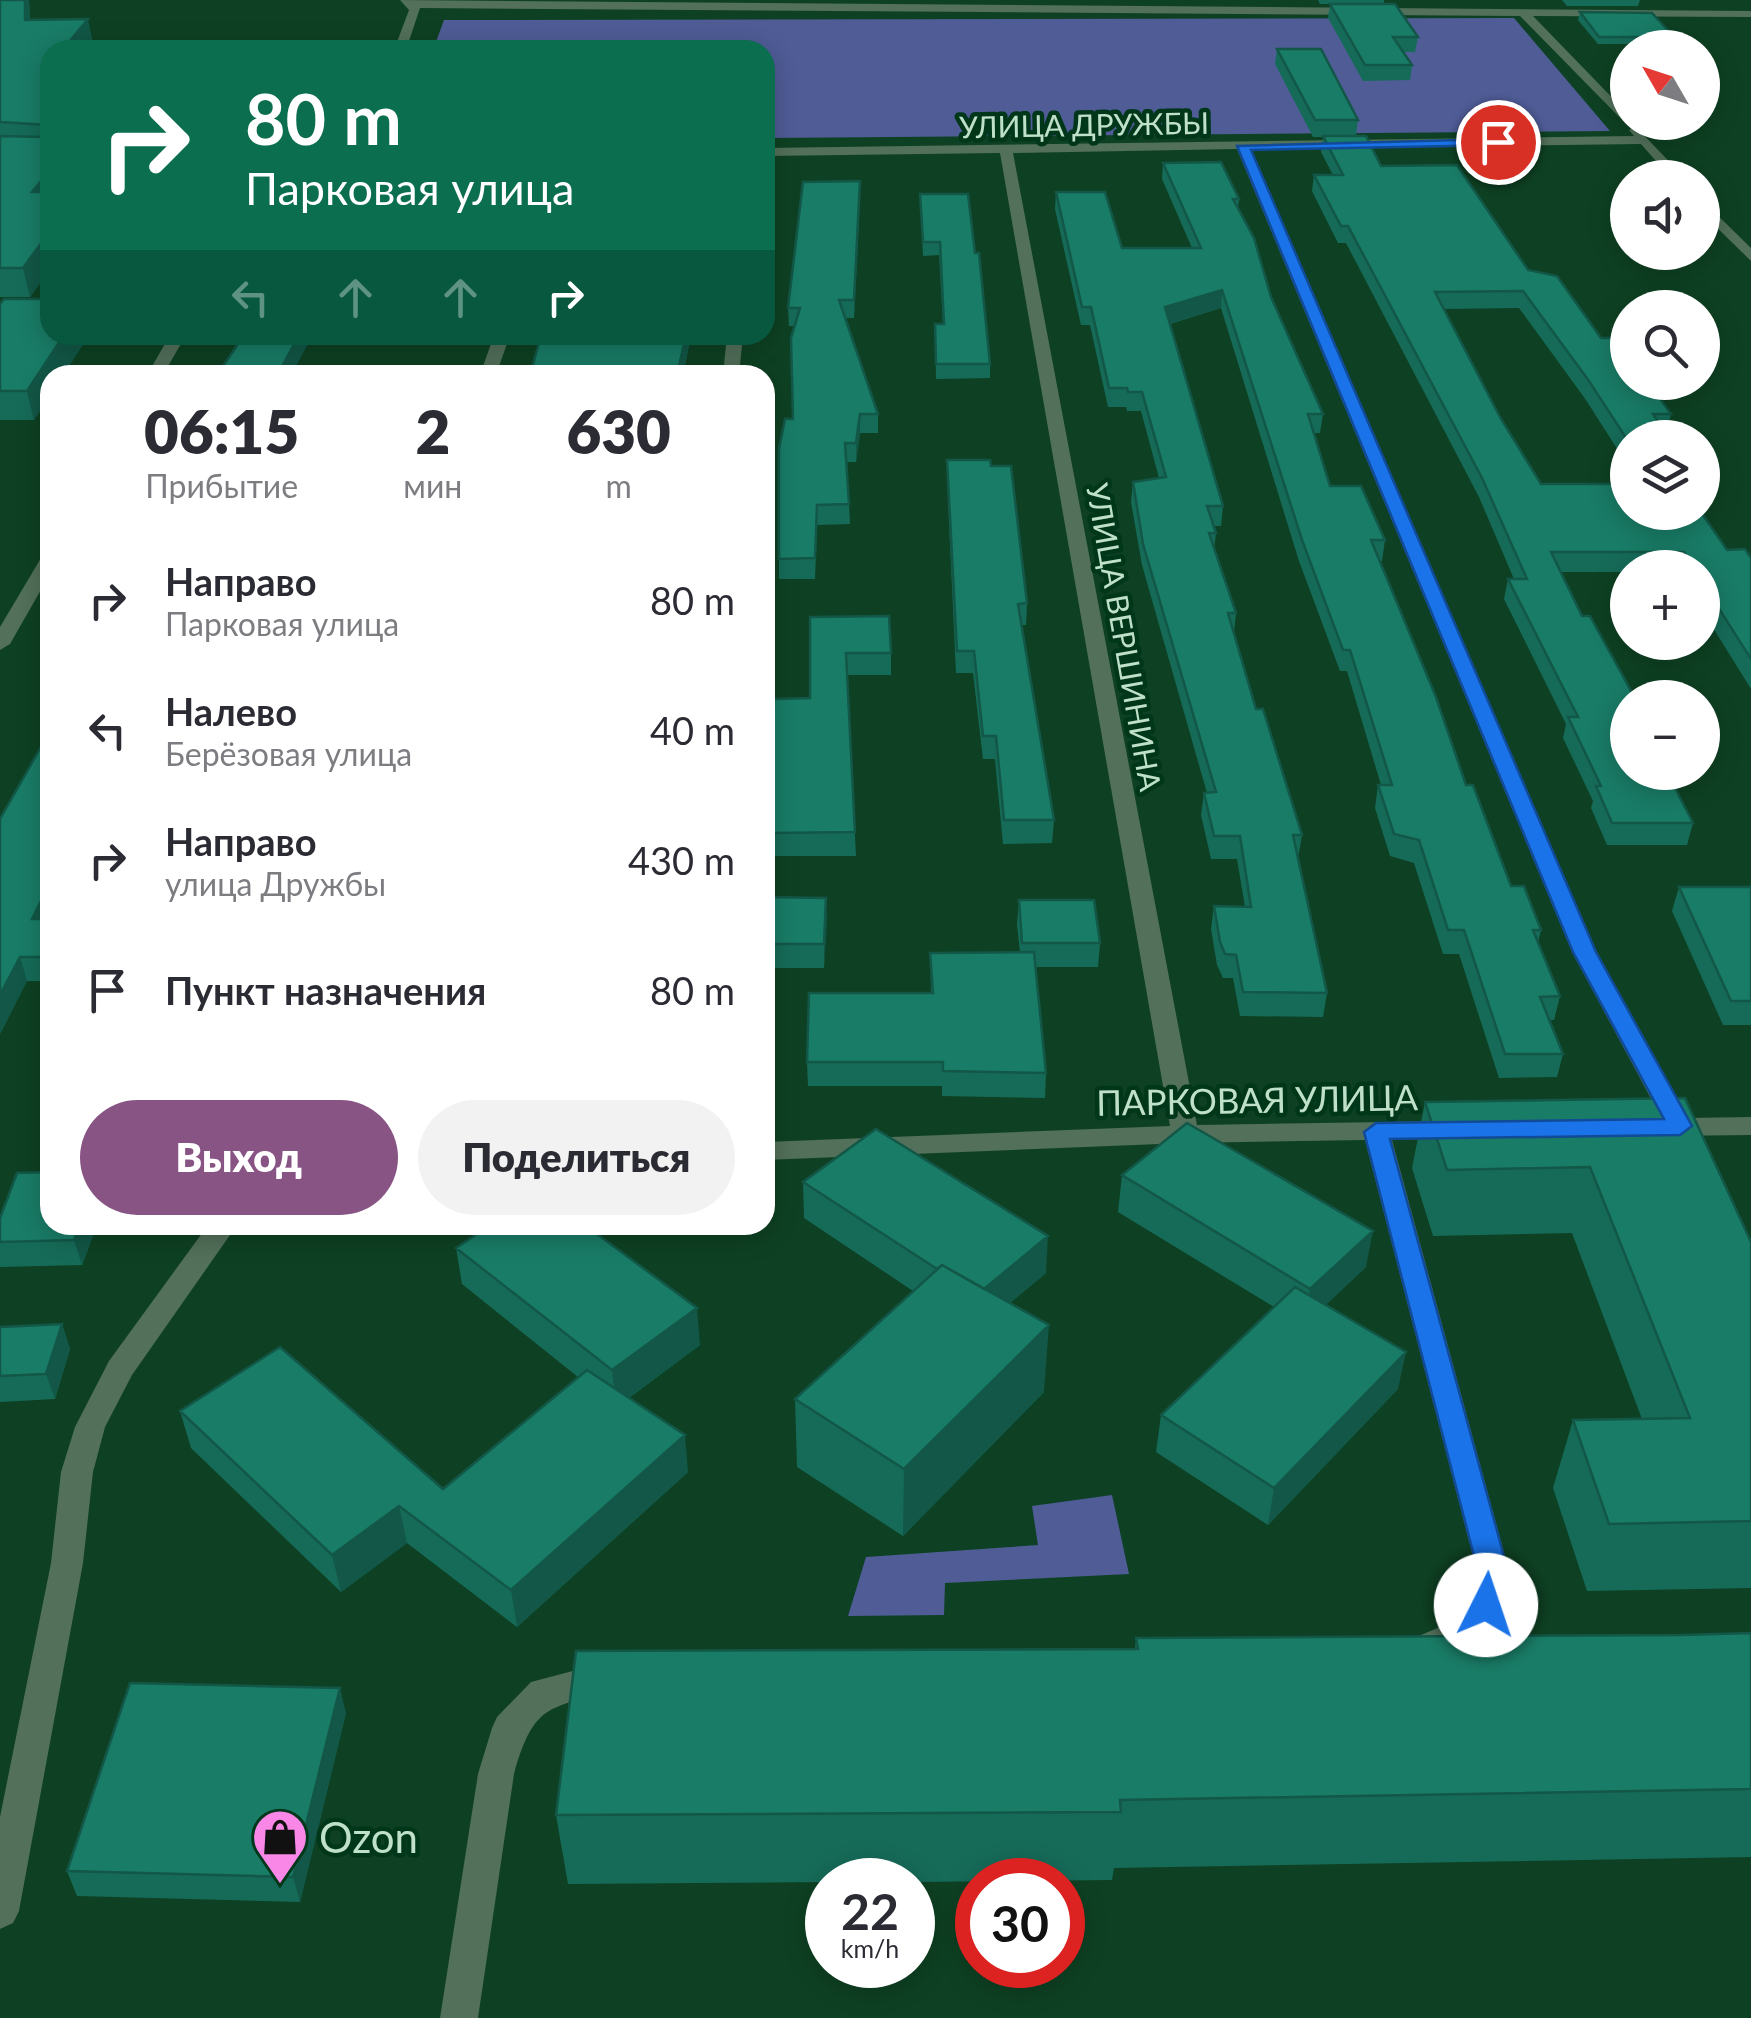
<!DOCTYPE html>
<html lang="ru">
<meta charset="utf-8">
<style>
:root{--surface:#fff;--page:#f2f2f3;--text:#2b2b33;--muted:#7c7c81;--accent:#885484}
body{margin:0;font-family:Lato,sans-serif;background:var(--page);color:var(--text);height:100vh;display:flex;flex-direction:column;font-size:38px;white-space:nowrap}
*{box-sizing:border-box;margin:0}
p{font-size:32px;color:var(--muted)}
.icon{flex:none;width:55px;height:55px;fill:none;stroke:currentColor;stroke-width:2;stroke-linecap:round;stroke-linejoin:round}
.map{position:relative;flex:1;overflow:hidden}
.sheet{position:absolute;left:40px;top:365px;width:735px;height:870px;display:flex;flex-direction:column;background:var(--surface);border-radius:30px;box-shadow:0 5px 25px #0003}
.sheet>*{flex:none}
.hud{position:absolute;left:40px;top:40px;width:735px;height:305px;border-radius:30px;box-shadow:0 5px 25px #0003;background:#0b6e4f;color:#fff;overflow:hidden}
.needle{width:65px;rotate:309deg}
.tools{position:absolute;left:1610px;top:30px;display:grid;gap:20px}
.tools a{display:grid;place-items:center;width:110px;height:110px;border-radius:50%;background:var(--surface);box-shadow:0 5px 25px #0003;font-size:50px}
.speed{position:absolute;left:805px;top:1858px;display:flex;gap:20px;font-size:50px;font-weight:700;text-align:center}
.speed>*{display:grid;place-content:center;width:130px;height:130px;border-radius:50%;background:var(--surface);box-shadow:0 5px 25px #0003;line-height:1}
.speed small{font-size:25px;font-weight:400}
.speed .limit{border:15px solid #d22;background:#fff;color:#111}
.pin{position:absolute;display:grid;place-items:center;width:85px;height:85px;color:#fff;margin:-42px;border:5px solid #fff;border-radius:50%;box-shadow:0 2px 10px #0007}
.me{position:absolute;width:110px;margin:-55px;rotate:4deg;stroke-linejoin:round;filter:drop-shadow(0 0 8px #0008)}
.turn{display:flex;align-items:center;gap:35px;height:210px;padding:0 40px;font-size:45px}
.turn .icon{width:130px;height:130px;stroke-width:2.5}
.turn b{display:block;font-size:70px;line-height:85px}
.lanes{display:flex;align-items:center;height:95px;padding:0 40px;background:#0003;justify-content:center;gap:50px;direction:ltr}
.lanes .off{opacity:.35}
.eta{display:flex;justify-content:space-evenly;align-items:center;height:170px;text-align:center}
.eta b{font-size:60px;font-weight:800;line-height:70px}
.primary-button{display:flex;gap:20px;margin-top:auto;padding:20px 40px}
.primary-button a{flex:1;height:115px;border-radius:60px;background:var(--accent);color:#fff;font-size:40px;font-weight:800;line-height:115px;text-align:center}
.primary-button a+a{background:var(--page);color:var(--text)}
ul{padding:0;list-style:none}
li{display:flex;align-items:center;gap:30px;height:130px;padding:0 40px}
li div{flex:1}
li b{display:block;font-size:38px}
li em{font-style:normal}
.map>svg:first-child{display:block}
.green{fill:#4f5c96}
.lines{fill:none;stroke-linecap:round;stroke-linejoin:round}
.minor{fill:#52705a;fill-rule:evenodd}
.wall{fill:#166b58}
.shaded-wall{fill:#125747}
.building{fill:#197c66;stroke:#125747;stroke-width:2.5}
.route{fill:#1a73e8;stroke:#114b97;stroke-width:2.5}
.labels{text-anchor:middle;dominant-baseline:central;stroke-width:9;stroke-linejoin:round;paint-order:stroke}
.far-street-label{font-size:30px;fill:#c0e1c9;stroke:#003619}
.street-label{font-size:35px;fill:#c0e1c9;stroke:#003619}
.near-poi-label{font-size:42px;fill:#c0e1c9;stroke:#003619;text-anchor:start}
</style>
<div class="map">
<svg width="1751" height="2018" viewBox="0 0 1751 2018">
<rect width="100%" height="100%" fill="#0e4123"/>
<!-- green -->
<path class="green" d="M1514 18 1610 131 765 138V50H433L444 20Z
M1112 1495 1129 1574 945 1583 944 1615 848 1616 866 1557 1038 1545 1032 1506Z"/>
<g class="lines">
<!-- minor -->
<path class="minor" d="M400 0 1751 11V17L1533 16 1628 114V122H1634L1628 126 1520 16 420 8 406 50H394L409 10Z
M1635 126 1685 178H1671L1641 144 1251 149 1596 952 1688 1118 1751 1117V1135L1665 1136 1652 1127 1662 1119 1572 952 1237 149 1013 153 1197 1125 1450 1121 1463 1130 1450 1139 1392 1140 1506 1560C1500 1624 1488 1640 1427 1661L1415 1657 1410 1647 1415 1637C1464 1620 1468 1610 1474 1560L1365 1140 1185 1143 765 1160V1142L1170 1126 1000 153 765 156V148L1634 136 1629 130Z
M1702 200 1751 248V261L1702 213Z
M170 335H186L163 375H147Z
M494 335H510L496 375H480Z
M727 335H743L739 375H723Z
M50 552V574L10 644 0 650V627L41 558Z
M208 1225H237L132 1375 105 1427 93 1472 83 1563 19 1911 13 1923 0 1929V1817L51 1563 61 1472 75 1427 109 1361Z
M603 1663 615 1668 620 1678 615 1688C551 1711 535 1699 514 1774L478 2018H440L478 1774 492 1728 497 1717 531 1682Z"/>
</g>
<!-- wall -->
<path class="wall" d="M0 0H29L30 20 93 43 50 50V269L30 297H0Z
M1318 0H1384V4L1418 37 1415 52H1404L1412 65 1410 80 1363 81 1328 18 1330 4H1320Z
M1562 0H1640L1638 6H1567Z
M1580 12 1674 37 1673 44H1598L1578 20Z
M1277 49 1358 120 1356 136 1381 166 1528 270 1601 338 1671 414 1666 433 1628 438V466L1586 400 1519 308 1444 309 1501 419 1541 484H1616L1617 476 1727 550 1751 558V689L1702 610V568H1628V572H1560L1582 616 1628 698 1693 823 1687 845H1607L1591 808 1593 801 1563 738 1566 724 1504 599 1508 579H1514L1479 497 1346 243H1338L1312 191 1314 175H1333L1321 152 1323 137H1313L1275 64Z
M1163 163 1239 199 1238 208 1271 297 1323 414 1320 433H1314L1330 486 1385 540 1382 561H1380L1466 785 1511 886 1541 930 1538 942 1560 996 1554 1020H1550L1563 1054 1557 1077 1499 1078 1459 954H1443L1414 863 1390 856 1375 808 1378 785H1381L1347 671H1340L1299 561 1221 308 1170 324 1223 506 1221 526H1214L1216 533 1214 549 1236 613 1234 632 1256 709 1302 835 1298 858 1327 993 1323 1017 1240 1016 1233 978H1223L1217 965 1211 929 1214 906 1245 907 1237 859H1211L1201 815 1204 793H1207L1142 565 1131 502 1133 482 1159 478 1141 411H1127L1126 407H1108L1090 325H1081L1055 209 1056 192 1122 248H1192L1162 179Z
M920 194 990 364V378L936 379 935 324H943L939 255 923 256Z
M860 197 854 318H845L878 414V433H860L856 462H847L850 524 817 525 815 579H779V559L793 419 795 326H789L788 308Z
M0 304 50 335H89L34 420H0Z
M541 335H691L683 375H533L532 368Z
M947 460 1027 603 1026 625H1021L1054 820 1052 843 1003 844 995 759H983L973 673H956L947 480Z
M810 617 891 653V675H847L856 856H771V833L810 698Z
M50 731 48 981H27L0 1034Z
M1679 887H1751V1025H1723L1672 911Z
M765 897 826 898 824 968H765Z
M1019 900 1100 943 1098 967H1036L1046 1073 1045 1098 942 1096V1086H808L807 1062 931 993 930 953 1020 952 1017 924Z
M1685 1098 1751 1242V1588L1587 1591 1553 1488 1573 1420 1642 1419 1572 1233 1433 1236 1412 1168 1425 1102Z
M1122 1175 1366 1267 1325 1305 1398 1389 1268 1525 1156 1452 1161 1415 1274 1307 1118 1212Z
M803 1182 1046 1273 1010 1303 1044 1392 903 1536 797 1467 795 1399 913 1291 804 1218Z
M0 1218 97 1225 82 1265 0 1267Z
M456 1248 700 1345 629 1398 688 1472 517 1627 407 1543 341 1592 191 1448 180 1411 443 1489 578 1377 462 1284Z
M62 1324 70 1349 55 1399 0 1402V1327Z
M1751 1633V1857L1114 1868 1112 1880 912 1882V1880H828V1882L568 1884 556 1815 1135 1649 1136 1638 1682 1635Z
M346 1713 300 1902 77 1896 67 1871Z"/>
<!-- shaded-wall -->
<path class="shaded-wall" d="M25 0H29L31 44 25 20Z
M88 19 93 43 88 50H71L69 42Z
M50 170V205L32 192Z
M860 181V197L854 318V300Z
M50 231V269L30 297 23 268Z
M1222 290 1221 308 1164 325 1165 307Z
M64 335H89L63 375H50V395L34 420 27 391Z
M299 335H313L291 375 279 372Z
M686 335H691L683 375H677Z
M860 414V433L856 462V443Z
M50 883V920L32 919Z
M826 898 827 921 824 968V944Z
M50 938V977L48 981 41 957Z
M20 957 27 981 0 1034V995Z
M80 1225H97L82 1265 74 1240Z
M1373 1231 1366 1267 1304 1326 1310 1289Z
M1048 1236 1046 1273 975 1332 976 1295Z
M697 1308 700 1345 616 1407 612 1370Z
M62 1324 70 1349 55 1399 46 1374Z
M1049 1325 1044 1392 903 1536 904 1469Z
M1406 1352 1398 1389 1268 1525 1274 1488Z
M685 1435 688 1472 517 1627 511 1590Z
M399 1506 407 1543 341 1592 332 1555Z
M340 1688 346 1713 300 1902 293 1877Z"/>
<!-- building -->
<path class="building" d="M0 0H25V20L88 19 69 42 79 41 72 49 103 50H50V170L32 192H50V231L23 268H0V136L44 137 48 125 0 122Z
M1330 4H1395L1418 37H1393L1412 65H1365Z
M1580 12 1652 13 1674 37H1599Z
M1277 49H1321L1358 120H1315Z
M1323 136H1366L1381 166 1457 165 1528 270 1557 276 1601 338H1617L1628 353V382H1648L1671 414H1653L1669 438H1628V441L1589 381 1523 291 1435 292 1501 419 1541 484H1622L1617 476H1628V512H1701L1727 550 1745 549 1751 558V659L1702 582V568H1693L1684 552H1551L1582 616H1590L1635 698H1628V772H1667L1693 823H1612L1596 786H1601L1568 717H1578L1508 579H1527L1482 478 1348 226H1341L1314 175H1343Z
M1221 162 1239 199H1233L1254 238 1271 297 1323 414H1308L1330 486H1361L1385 540H1371L1436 697 1466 785H1473L1511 886H1524L1541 930H1533L1560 996 1540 997 1563 1054H1505L1464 930H1448L1419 840 1394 834 1378 785H1392L1350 650H1343L1302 540 1222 290 1165 307 1223 506H1207L1216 533H1209L1236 613H1228L1256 709H1263L1302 835H1293L1327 993 1243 992 1236 955 1225 954 1220 942 1214 906 1251 907 1240 836H1214L1204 793 1216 792 1143 544 1133 482 1166 477 1142 392H1128L1127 388H1109L1091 307H1082L1056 192H1105L1122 248H1201L1163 163Z
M860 181 854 300H839L878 414H860L856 443H845L849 504 817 505 815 558 779 559V448L785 419H793L791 338 800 308H788L803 182Z
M920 194H968L975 253H979L990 364H936L935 324H944L940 242H923Z
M4 299H50V335H64L27 391H0V304Z
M244 335H299L279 372H303L302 375H217Z
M541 335H686L677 375H540L542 368H532Z
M947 460H990L991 466H1011L1027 603 1018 604 1054 820H1004L996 736H983L974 651H957Z
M889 616 891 653H846L855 832 771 833 774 699 810 698V617Z
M50 731V883L32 919H50V938L41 957H20L0 995V819Z
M1679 887H1751V1001H1731Z
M765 897 826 898 824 944H765Z
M1019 900H1094L1100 943H1022Z
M1034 952 1046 1073 943 1071V1062H807L809 993H933L930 953Z
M1685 1098 1751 1242V1521L1609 1524 1573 1420 1690 1418 1590 1167 1447 1170 1425 1102Z
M1187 1123 1373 1231 1310 1289 1122 1175Z
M876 1129 1048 1236 984 1289 942 1265 937 1269 803 1182Z
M50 1172V1225H80L74 1240 0 1242V1218L17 1173Z
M490 1225H585L697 1308 612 1370 456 1248Z
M942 1265 1049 1325 904 1469 795 1399Z
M1295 1287 1406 1352 1274 1488 1161 1415Z
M62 1324 46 1374 0 1376V1327Z
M280 1347 443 1489 587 1370 685 1435 511 1590 399 1506 332 1555 180 1411Z
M1751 1633V1789L1120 1800 1121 1812 556 1815 576 1651 1138 1649 1136 1638 1682 1635Z
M130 1683 340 1688 293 1877 67 1871Z"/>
<!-- route -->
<path class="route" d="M1498 139 1503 145 1251 150 1596 952 1692 1126 1680 1135 1390 1139 1505 1560 1496 1614 1486 1618 1475 1614 1470 1605 1475 1560 1364 1132 1376 1123 1664 1119 1573 952 1237 146Z"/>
<!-- icons -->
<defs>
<g id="shop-pin" transform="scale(2.875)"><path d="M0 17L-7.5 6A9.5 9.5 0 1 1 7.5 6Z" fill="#f987e8" stroke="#003619"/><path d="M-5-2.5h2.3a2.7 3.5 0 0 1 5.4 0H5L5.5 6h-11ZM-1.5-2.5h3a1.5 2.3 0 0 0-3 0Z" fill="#111"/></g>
</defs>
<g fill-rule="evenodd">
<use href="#shop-pin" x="280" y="1837"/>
</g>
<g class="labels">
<!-- far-street labels -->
<g class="far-street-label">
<text transform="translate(1084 124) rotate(-1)">УЛИЦА ДРУЖБЫ</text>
<text transform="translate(1125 637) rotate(80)">УЛИЦА ВЕРШИНИНА</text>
</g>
<!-- street labels -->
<g class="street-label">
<text transform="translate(1257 1099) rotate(-1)">ПАРКОВАЯ УЛИЦА</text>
</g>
<!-- near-poi labels -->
<g class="near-poi-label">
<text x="319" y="1837">Ozon</text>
</g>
</g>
</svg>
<div class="tools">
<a><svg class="needle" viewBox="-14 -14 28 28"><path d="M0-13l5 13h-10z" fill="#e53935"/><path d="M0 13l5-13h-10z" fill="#7c7c81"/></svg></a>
<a><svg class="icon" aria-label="sound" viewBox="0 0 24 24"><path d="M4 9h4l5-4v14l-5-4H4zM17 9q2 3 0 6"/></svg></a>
<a><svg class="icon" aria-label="search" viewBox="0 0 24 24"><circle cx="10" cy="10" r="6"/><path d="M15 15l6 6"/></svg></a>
<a><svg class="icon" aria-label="layers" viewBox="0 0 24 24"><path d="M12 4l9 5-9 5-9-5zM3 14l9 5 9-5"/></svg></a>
<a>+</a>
<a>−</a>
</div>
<div class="speed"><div>22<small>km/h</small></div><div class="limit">30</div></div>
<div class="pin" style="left:1498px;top:142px;background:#d93025"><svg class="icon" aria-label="arrive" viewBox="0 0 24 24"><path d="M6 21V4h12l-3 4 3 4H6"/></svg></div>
<svg class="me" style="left:1486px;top:1605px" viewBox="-20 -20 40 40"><circle r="19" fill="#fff"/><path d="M0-13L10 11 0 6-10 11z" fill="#1a73e8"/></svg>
<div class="hud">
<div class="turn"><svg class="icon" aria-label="right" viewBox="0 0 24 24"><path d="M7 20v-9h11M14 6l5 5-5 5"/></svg><div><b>80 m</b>Парковая улица</div></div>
<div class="lanes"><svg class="icon off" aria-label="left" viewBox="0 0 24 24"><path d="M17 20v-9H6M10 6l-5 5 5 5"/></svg><svg class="icon off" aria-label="ahead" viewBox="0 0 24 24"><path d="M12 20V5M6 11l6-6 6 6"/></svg><svg class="icon off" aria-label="ahead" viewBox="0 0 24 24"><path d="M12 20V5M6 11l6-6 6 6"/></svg><svg class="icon" aria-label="right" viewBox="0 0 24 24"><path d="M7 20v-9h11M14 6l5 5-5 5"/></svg></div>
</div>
<section class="sheet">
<div class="eta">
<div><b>06:15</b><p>Прибытие</p></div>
<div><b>2</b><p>мин</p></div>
<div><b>630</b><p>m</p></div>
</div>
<ul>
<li><svg class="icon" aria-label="right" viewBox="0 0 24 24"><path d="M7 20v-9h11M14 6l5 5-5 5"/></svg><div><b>Направо</b><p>Парковая улица</p></div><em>80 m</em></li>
<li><svg class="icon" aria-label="left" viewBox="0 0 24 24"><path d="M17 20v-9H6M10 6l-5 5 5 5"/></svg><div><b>Налево</b><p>Берёзовая улица</p></div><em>40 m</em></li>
<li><svg class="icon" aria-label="right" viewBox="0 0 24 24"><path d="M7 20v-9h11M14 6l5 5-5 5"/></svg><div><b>Направо</b><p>улица Дружбы</p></div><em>430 m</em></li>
<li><svg class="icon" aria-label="arrive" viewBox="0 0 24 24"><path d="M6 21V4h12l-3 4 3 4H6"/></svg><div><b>Пункт назначения</b></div><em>80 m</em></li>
</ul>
<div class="primary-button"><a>Выход</a><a>Поделиться</a></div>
</section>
</div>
